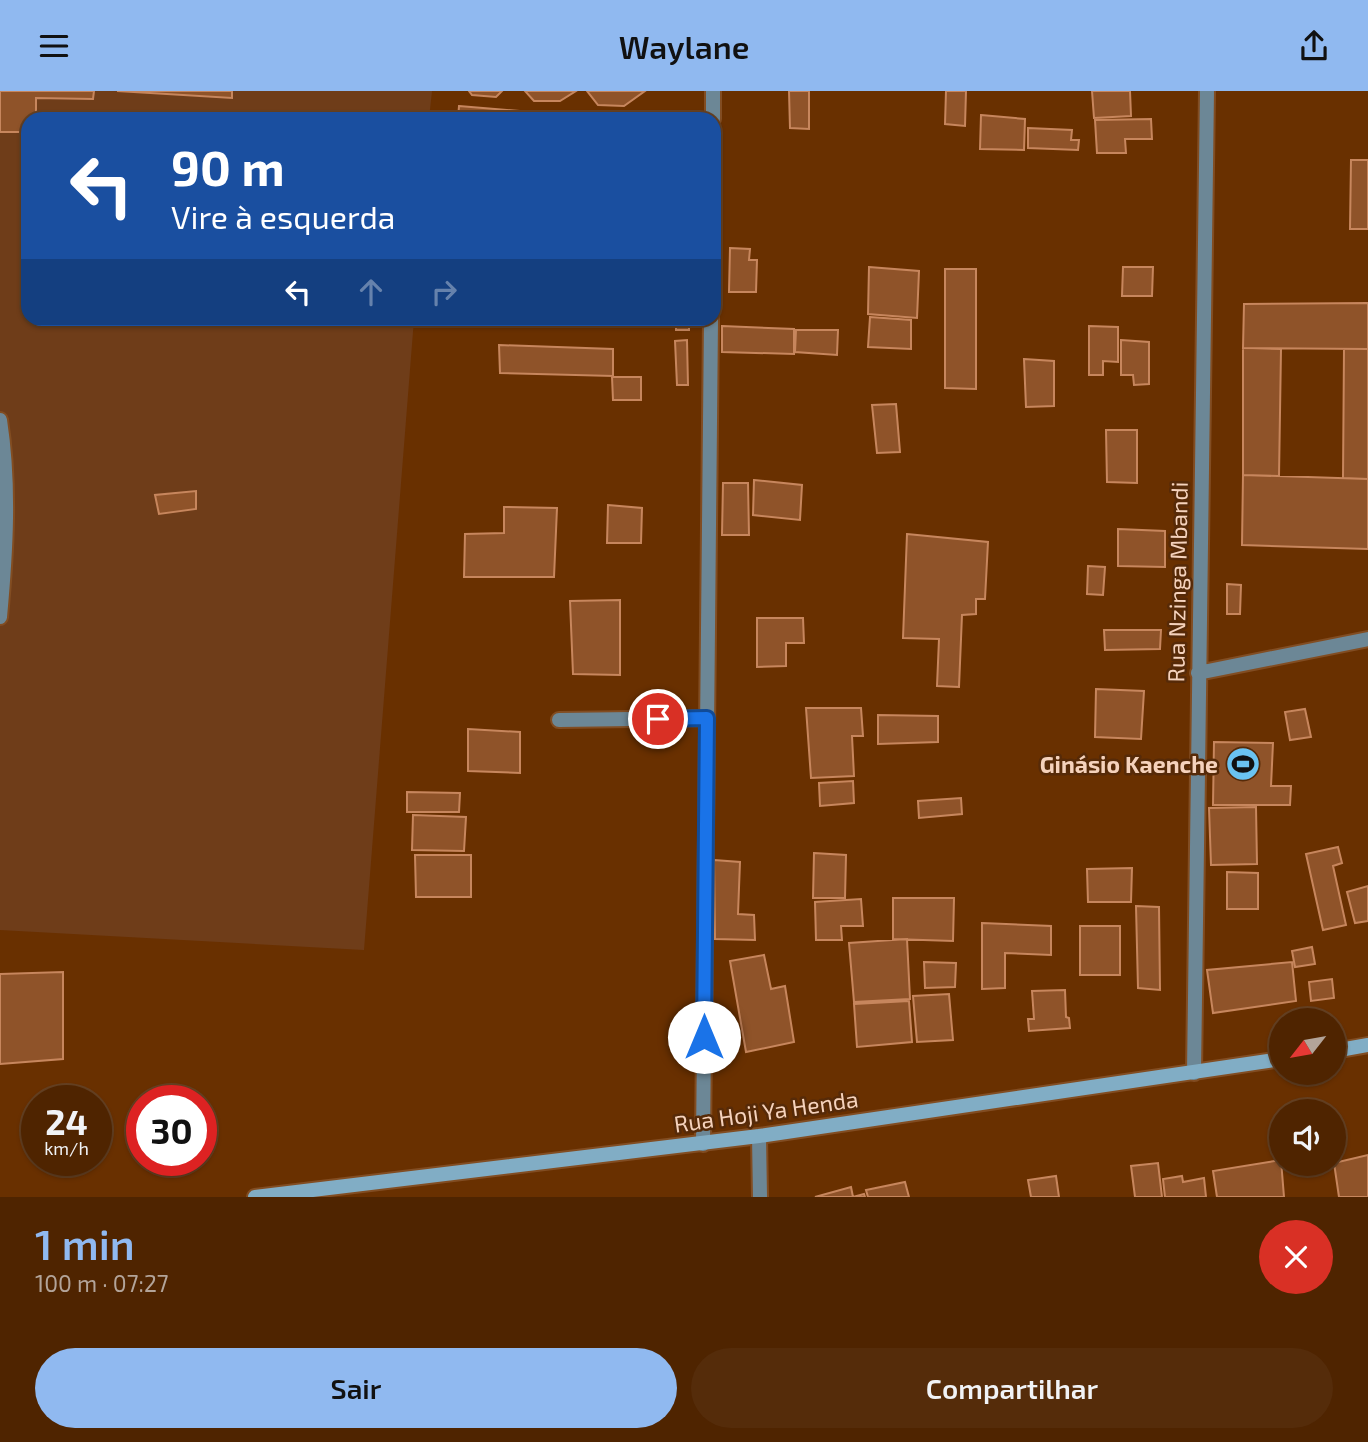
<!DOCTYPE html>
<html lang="pt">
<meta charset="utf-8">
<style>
:root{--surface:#4f2400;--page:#552c0a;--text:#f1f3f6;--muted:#b3a499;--line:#664122;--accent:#90b9f0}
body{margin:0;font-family:"Exo 2",sans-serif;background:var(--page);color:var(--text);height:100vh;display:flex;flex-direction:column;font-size:26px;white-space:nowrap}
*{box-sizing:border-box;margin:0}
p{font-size:23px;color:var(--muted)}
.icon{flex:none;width:38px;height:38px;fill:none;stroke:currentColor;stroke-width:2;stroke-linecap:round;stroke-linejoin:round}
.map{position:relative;height:1106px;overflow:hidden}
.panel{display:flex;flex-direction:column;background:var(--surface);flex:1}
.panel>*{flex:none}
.guide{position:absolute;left:21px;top:21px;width:700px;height:214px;border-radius:21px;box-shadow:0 2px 5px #0004,0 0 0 2px var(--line);background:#1a4fa0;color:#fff;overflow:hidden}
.needle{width:46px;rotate:239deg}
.tools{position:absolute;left:1269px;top:917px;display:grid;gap:14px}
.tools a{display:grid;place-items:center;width:77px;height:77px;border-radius:50%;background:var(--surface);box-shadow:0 2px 5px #0004,0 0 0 2px var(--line);font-size:35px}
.speed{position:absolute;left:21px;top:994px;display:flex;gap:14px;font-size:35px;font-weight:700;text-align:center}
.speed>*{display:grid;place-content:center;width:91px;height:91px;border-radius:50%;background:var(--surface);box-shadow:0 2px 5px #0004,0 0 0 2px var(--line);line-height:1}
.speed small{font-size:18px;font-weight:400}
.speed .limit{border:10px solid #d22;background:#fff;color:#111}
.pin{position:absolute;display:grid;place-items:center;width:60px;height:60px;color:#fff;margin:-30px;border:4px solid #fff;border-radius:50%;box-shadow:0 2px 7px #0007}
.me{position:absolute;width:77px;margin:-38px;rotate:0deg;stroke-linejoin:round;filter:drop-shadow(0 0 5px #0008)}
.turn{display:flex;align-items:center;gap:24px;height:147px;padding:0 35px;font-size:32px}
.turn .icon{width:91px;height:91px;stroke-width:2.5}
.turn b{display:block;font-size:49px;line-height:60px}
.lanes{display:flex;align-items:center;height:66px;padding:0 35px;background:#0003;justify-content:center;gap:35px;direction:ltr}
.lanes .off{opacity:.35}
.round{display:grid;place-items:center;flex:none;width:74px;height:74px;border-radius:37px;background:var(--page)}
.head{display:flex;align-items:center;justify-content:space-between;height:119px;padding:0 35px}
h1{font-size:42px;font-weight:600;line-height:52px;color:var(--accent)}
.button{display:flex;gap:14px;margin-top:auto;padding:14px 35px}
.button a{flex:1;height:80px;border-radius:42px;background:var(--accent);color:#111;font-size:28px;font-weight:600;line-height:80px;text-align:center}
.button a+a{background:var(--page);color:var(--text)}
header{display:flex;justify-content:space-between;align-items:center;height:91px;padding:0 35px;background:var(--accent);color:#111;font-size:32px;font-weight:600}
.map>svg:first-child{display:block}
.built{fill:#6f3d19}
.building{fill:#8f5329;stroke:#c7865d;stroke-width:2}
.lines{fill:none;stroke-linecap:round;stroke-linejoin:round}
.service-casing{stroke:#824d22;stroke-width:18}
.minor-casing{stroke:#824d22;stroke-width:18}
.tertiary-casing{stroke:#824d22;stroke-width:18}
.secondary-casing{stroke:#824d22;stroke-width:18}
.service{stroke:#6c8796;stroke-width:14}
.minor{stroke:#6c8796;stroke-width:14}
.tertiary{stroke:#6c8796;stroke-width:14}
.secondary{stroke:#81adc5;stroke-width:14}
.route-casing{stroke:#114b97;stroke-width:18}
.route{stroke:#1a73e8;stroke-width:12}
.labels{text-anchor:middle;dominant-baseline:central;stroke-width:5;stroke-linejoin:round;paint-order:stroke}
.street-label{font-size:23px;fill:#f5d2bc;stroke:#562a08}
.poi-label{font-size:23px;font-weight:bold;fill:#f5d2bc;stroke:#562a08;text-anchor:end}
</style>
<header><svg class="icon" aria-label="menu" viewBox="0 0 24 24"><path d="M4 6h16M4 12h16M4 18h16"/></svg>Waylane<svg class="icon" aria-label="share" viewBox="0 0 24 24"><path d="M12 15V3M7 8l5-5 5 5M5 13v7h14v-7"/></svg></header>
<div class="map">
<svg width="1368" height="1106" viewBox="0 0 1368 1106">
<rect width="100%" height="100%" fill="#693000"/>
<!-- built -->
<path class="built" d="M0 0H432L429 28H28V228H414L364 859 0 839Z"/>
<!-- building -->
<path class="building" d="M0 0H94L93 8 36 7V28H28V41H0Z
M117 0H232V7Z
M469 0H502L496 6 472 4Z
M525 0H576L560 10H534Z
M587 0H645L624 15 598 14Z
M789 0H809V38L790 37Z
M946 0H966L965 35 945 33Z
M1092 0H1130L1131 25 1094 27Z
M459 15 543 22 542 28H458Z
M546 22 568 23V28H546Z
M981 24 1025 28 1024 59 980 58Z
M1151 28 1152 48H1125L1126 62H1097L1095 29Z
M1028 37 1072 39 1071 49H1079L1078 59 1028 57Z
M1351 69H1368V138H1350Z
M730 157 750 158 749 169H757L756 201H729Z
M869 176 919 180 917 227 868 223Z
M1123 176H1153L1152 205H1122Z
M945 178H976V298L945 297Z
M1368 212V258L1243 257 1244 213Z
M870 226 911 229V258L868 256Z
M118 228H156L145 231Z
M676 228H689V239H676Z
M722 235 794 238V263L722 261Z
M1089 235 1118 236V271L1103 270V284H1089Z
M796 239H838L837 264 795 261Z
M687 249 688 294H677L675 250Z
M1121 249 1149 251V293L1134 294 1133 284H1121Z
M499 254 613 258V285L500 282Z
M1243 257 1281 258 1279 385 1243 384Z
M1344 258H1368V388L1343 387Z
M1024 268 1054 270V315L1026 316Z
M612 286H641V309H613Z
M896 313 900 361 877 362 872 314Z
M1106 339H1137V392L1107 391Z
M1243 384 1368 388V458L1242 454Z
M754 389 802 394 800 429 753 424Z
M723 392H748L749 444H722Z
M196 400V418L159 423 155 404Z
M608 414 642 417 641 452H607Z
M504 416 557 417 554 486H464L465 443 504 442Z
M1118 438 1165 440V476L1118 475Z
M907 443 988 451 985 508H976V523L962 524 959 596 937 595 939 548 903 547Z
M1088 475 1105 476 1103 504 1087 503Z
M1227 493 1241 494 1240 523H1227Z
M620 509V584L573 583 570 510Z
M757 527H803L804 552H786V575L757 576Z
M1104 539H1161L1160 558 1105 559Z
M1096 598 1144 600 1141 648 1095 646Z
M806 617H861L863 645H852L854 685 811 687Z
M1305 618 1311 646 1290 649 1285 621Z
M878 624 938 625V651L878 653Z
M468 638 520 641V682L468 680Z
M1214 651 1273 652 1271 695H1291L1290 714H1213Z
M853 690 854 712 820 715 819 692Z
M407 701 460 702 459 721H407Z
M961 707 962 723 919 727 918 710Z
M1256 716 1257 773 1211 774 1209 717Z
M413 724 466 726 464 760 412 759Z
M1338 756 1342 772 1333 775 1346 834 1323 839 1306 763Z
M814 762 846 764 845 807H813Z
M415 764H471V806H416Z
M714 769 740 771 738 823 754 824 755 849 715 848Z
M1132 777 1131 811H1088L1087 778Z
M1227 781 1258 782V818H1227Z
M1368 795V830L1355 832 1347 801Z
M893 807H954L953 850 893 848Z
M861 808 863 835H841L842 849H816L815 811Z
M1136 815 1159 816 1160 899 1138 897Z
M982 832 1051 835V864L1005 862V897L982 898Z
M1080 835H1120V884H1080Z
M907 848 910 908 854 911 849 852Z
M1312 856 1315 873 1295 876 1292 860Z
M764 864 771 898 785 895 794 951 746 961 730 870Z
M924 871 956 872 955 896 925 897Z
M1292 871 1296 910 1213 922 1207 879Z
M63 881V968L0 973V883Z
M1332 888 1334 907 1311 910 1309 891Z
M1065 899 1066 926 1069 927 1070 937 1029 940 1028 928H1034L1032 900Z
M949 903 953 949 917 951 913 905Z
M909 910 912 951 857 956 854 913Z
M1368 1064V1106H1339L1334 1072Z
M1281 1069 1284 1106H1217L1213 1080Z
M1158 1072 1162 1106H1135L1131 1075Z
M1056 1085 1059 1106H1031L1028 1089Z
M1182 1085 1183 1091 1204 1087 1206 1106H1165L1163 1088Z
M905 1091 909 1106H868L866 1099Z
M851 1096 853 1106 864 1103 865 1106H815Z"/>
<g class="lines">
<!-- service casing -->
<g class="service-casing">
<path id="service" d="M0 329C10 394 6 461 0 526
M559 629 707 627"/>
</g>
<!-- minor casing -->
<g class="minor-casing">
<path id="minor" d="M713 28V0
M1198 582 1368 548
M1194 982 1207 0
M703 1053 711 228"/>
</g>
<!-- tertiary casing -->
<g class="tertiary-casing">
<path id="tertiary" d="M759 1045 760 1106"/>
</g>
<!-- secondary casing -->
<g class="secondary-casing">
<path id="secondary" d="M1334 960 1368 954
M255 1106 759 1045 1281 968"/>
</g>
<!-- service -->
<use href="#service" class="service"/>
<!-- minor -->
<use href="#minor" class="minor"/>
<!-- tertiary -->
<use href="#tertiary" class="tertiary"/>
<!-- secondary -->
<use href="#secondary" class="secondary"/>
</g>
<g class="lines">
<!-- route casing -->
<g class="route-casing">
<path id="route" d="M658 628 707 627 704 946"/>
</g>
<!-- route -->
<use href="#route" class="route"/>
</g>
<!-- icons -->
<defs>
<g id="stadium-disc" transform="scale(1.75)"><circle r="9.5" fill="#6ac3f1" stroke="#562a08"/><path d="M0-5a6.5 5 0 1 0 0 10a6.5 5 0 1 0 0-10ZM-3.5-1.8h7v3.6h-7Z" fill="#111"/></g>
</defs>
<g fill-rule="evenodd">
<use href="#stadium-disc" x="1243" y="673"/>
</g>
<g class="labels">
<!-- street labels -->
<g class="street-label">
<text transform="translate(1177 491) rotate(-89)">Rua Nzinga Mbandi</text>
<text transform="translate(766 1020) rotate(-8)">Rua Hoji Ya Henda</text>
</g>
<!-- poi labels -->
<g class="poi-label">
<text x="1218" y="673">Ginásio Kaenche</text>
</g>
</g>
</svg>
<div class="tools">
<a><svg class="needle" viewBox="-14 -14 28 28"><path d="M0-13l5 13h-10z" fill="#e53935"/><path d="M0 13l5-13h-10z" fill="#b3a499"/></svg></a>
<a><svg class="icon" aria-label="sound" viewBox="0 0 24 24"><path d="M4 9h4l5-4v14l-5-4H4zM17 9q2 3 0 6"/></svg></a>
</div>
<div class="speed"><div>24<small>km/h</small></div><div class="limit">30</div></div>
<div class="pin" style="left:658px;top:628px;background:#d93025"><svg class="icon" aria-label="arrive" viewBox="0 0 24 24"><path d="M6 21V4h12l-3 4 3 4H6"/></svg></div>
<svg class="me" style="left:704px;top:946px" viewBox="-20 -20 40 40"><circle r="19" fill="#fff"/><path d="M0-13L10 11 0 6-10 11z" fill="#1a73e8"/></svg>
<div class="guide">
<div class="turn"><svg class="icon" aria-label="left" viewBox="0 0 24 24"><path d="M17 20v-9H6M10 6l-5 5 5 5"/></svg><div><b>90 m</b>Vire à esquerda</div></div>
<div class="lanes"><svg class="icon" aria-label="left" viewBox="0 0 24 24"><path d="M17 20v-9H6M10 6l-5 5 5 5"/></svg><svg class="icon off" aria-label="ahead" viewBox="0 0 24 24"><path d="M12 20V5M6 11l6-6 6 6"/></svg><svg class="icon off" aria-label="right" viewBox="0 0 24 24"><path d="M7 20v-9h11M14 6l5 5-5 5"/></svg></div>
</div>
</div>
<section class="panel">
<div class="head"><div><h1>1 min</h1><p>100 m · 07:27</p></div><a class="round" style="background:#d93025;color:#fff"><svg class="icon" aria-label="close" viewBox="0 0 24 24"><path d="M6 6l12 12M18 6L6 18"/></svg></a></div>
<div class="button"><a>Sair</a><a>Compartilhar</a></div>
</section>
